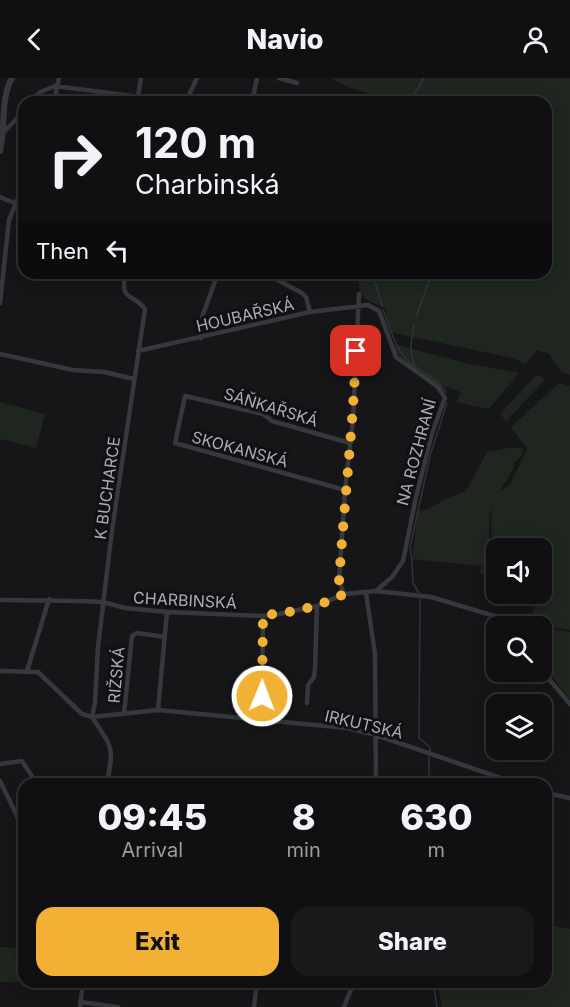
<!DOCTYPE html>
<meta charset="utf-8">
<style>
:root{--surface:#101012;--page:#19191b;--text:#f1f3f6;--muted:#9c9d9f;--line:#303032;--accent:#f2b134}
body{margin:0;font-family:Inter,sans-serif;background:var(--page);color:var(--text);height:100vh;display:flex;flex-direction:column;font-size:22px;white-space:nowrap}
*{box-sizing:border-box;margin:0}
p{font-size:20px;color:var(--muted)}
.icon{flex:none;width:33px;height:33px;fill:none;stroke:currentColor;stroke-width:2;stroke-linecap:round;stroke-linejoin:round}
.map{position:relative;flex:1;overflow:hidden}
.side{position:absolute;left:18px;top:700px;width:534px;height:210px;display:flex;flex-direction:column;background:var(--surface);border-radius:18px;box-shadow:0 3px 15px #0003,0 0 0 2px var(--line)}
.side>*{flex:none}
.guide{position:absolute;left:18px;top:18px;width:534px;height:183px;border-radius:18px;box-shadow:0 3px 15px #0003,0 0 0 2px var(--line);background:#101012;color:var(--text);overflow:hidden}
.fabs{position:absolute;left:486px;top:460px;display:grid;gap:12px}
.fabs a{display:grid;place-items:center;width:66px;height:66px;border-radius:12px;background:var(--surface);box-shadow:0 3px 15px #0003,0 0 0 2px var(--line);font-size:30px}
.pin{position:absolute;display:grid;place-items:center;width:51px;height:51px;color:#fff;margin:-26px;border-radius:12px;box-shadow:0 3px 9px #0006}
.me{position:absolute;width:66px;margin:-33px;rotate:1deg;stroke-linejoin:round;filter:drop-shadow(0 0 4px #0008)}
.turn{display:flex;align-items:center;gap:21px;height:126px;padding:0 18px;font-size:27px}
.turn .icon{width:78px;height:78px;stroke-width:2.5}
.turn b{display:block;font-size:42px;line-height:51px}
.then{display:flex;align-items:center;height:57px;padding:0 18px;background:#0003;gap:12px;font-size:22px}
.eta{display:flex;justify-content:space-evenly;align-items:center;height:102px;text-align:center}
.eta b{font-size:36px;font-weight:800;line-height:42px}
.action{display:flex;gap:12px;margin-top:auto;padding:12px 18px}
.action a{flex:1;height:69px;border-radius:18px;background:var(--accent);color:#111;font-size:24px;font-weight:800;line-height:69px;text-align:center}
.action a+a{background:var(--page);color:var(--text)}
header{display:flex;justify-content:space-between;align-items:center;height:78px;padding:0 18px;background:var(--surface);font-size:27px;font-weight:800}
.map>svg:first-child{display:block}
.green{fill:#1e261f}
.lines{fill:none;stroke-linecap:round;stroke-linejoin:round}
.stream{stroke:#2c353c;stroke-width:1.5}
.minor{stroke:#37383d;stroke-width:4.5}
.tertiary{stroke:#37383d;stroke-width:6}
.route{stroke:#f2b134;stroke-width:10;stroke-dasharray:0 18}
.labels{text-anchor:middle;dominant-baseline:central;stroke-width:6;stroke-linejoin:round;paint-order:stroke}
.street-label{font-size:16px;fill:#a8adb8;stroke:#111113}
</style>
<header><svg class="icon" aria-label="back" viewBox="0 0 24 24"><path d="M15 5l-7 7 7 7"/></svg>Navio<svg class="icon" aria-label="person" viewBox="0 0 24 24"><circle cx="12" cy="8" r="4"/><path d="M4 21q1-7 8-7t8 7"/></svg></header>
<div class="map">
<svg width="570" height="929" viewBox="0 0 570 929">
<rect width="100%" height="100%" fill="#161618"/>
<!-- green -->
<path class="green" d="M331 0H570V297L561 294 549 276 537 272 526 286 512 280 389 254 385 230C363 220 358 220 358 195H546V24H368L369 16 345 8Z
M394 266 465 285 519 295 489 331 456 324 461 315C454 310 447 310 439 307 426 301 394 281 394 266Z
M536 297 546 301 506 343 500 336Z
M559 305 570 308V552L536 547 531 544 535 528 502 516H542V471H497L491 455 492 427 489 441V482L496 476V510L487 506 489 499 479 494 482 488 412 481 417 437 419 433 431 430 445 421 466 413 487 374 512 369 523 371 522 377 514 385 513 392 499 414 510 406 527 371 511 349Z
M0 324 45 336 36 370 0 361Z
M542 550 570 554V622L542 585Z
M546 846 570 851V929H442L438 905 546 904Z
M0 869 24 870V904H0Z"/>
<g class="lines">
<!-- stream -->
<path class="stream" d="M410 24 424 0
M372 195 382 227
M383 232C390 249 395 271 409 284 421 294 437 300 446 314
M416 239 432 195
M414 247C411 262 409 273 415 287
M412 483 410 469 430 378 447 325
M412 484 413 505 419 515
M420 521 419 660 430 669V674
M429 706V679
M433 904 437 929"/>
<!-- minor -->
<path class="minor" d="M279 0 297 5
M138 19 141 0
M31 24 40 14 55 8 178 24
M54 24 59 0
M183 24 188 19 197 0
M252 24 257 0
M3 55 24 33
M0 119 24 129
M232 195 272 199 302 215 306 219 310 234
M0 225 9 142 24 106
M201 260V242L218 195
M0 276 73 292 104 294 134 301
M345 412 175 365 185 318 263 336 272 343 350 365
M376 513 431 519 511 543 530 546 534 549
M366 515 375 576 376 706
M344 516 339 503 345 412 353 342 359 216
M0 522 79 523 103 524 125 530 167 534 263 538 279 536 317 528 344 516 376 513 392 499 403 483 416 419 432 355 445 320 438 309 396 279 379 233 368 227 310 234 138 273
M0 593 38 594 82 636 92 639 158 632 347 650 376 657 518 706
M27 593 49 521
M542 593 570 626
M307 625 308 607 314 599 315 590 317 528
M158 632 167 534
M124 636 132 558 137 555 165 559
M92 639 95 625 98 569 112 452 145 231C132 214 119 224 126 195
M92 639C113 671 114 668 107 706
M250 641 251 625 259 623 262 618 263 538
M0 686 22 683 37 706
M0 703 20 744 24 747
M546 715 570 720
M21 840H24
M80 924 118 929
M80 929 83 904
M254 929 257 904
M344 929 354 904"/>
<!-- tertiary -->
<path class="tertiary" d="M0 73C6 49 0 21 12 0"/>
</g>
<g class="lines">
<!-- route -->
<path class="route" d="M262 618 263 537C292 535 318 529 344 516L339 504C344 427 353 350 356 273"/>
</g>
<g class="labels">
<!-- street labels -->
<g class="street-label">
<text transform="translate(245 237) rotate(-13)">HOUBAŘSKÁ</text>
<text transform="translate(271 329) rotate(17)">SÁŇKAŘSKÁ</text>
<text transform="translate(240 371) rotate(15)">SKOKANSKÁ</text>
<text transform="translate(416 374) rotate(-75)">NA ROZHRANÍ</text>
<text transform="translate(107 410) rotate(-82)">K BUCHARCE</text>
<text transform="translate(185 522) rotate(3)">CHARBINSKÁ</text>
<text transform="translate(116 597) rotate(-85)">RIŽSKÁ</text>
<text transform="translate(364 646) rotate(13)">IRKUTSKÁ</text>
</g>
</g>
</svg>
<div class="fabs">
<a><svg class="icon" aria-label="sound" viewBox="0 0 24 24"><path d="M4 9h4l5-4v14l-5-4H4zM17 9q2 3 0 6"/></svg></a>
<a><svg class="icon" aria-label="search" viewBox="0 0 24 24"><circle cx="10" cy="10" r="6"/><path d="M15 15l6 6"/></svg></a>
<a><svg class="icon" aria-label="layers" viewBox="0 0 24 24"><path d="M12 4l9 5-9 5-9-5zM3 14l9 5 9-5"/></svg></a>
</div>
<div class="pin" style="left:356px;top:273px;background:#d93025"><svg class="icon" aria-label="arrive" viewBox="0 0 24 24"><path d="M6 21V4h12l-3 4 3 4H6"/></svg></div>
<svg class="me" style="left:262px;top:618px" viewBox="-20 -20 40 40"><circle r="17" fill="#f2b134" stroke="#fff" stroke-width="3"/><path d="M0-11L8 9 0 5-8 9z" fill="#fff"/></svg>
<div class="guide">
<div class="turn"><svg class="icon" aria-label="right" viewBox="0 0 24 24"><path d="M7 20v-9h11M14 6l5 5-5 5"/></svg><div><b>120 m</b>Charbinská</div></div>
<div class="then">Then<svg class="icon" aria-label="left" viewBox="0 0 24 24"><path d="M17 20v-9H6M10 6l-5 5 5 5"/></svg></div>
</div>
<section class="side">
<div class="eta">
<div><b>09:45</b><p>Arrival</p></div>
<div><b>8</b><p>min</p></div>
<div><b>630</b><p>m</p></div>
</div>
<div class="action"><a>Exit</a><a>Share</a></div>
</section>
</div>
